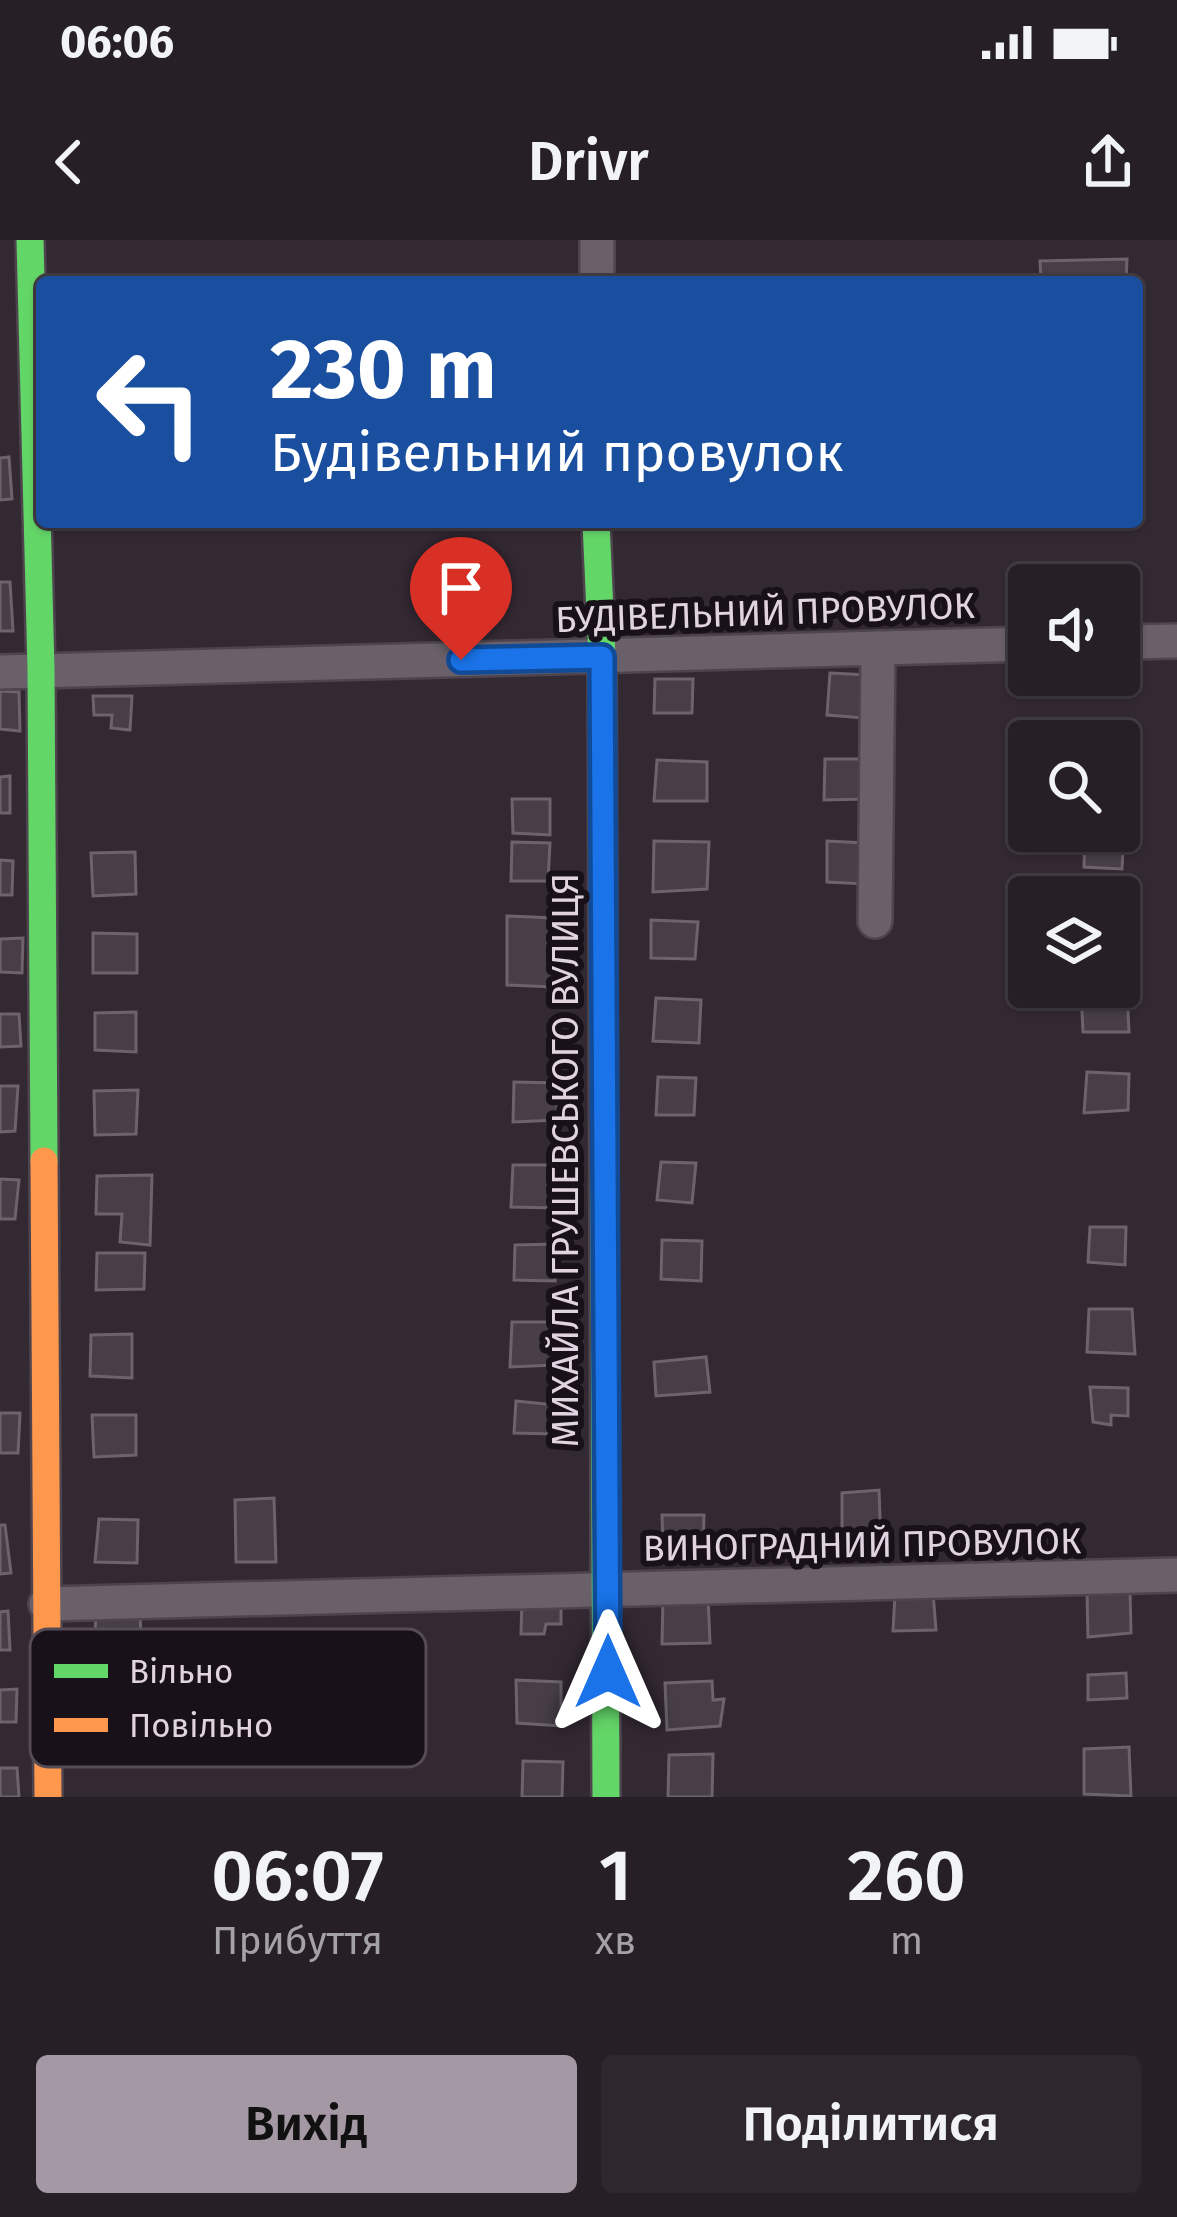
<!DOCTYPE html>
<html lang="uk">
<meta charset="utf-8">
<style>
:root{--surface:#261f26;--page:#2e272e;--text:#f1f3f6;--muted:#a4a2a7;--line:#423d43;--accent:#a498a4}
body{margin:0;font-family:"Fira Sans",sans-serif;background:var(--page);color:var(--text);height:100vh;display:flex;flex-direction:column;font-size:45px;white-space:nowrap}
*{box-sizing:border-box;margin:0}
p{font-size:39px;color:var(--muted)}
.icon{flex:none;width:66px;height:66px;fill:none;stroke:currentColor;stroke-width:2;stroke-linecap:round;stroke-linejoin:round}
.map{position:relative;height:1557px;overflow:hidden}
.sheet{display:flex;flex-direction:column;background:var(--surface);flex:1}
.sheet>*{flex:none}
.guide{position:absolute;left:36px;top:36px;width:1107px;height:252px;border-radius:12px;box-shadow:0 3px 9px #0004,0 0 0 3px var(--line);background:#1a4fa0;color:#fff;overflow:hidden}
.fabs{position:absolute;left:1008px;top:324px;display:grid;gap:24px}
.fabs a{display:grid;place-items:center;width:132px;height:132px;border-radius:12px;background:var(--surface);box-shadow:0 3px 9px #0004,0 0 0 3px var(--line);font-size:60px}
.pin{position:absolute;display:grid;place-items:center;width:102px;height:102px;color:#fff;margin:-123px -51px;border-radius:50% 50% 50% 0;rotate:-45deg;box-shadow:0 0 12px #0007}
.pin .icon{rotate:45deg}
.me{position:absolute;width:132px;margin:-66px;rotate:0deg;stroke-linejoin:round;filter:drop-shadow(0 0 9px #0008)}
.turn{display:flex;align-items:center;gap:42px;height:252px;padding:0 36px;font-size:54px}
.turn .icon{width:156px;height:156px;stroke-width:2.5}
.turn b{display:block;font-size:84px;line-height:102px}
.eta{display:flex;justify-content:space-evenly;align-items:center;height:204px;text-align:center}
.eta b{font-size:72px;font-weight:600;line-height:84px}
.primary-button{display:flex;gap:24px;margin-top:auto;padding:24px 36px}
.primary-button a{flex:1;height:138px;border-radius:12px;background:var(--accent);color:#111;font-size:48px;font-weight:600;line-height:138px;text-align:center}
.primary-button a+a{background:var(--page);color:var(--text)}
.status{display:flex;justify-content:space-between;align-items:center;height:84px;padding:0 60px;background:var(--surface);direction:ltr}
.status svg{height:33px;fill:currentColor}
header{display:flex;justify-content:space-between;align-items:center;height:156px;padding:0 36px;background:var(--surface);font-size:54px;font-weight:600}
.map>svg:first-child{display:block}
.building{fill:#473e47;stroke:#6c636c;stroke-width:3}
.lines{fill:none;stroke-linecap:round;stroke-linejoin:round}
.street-casing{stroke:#4e444e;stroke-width:38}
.fast-casing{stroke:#4e444e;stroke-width:32}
.slow-casing{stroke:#4e444e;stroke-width:32}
.street{stroke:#696069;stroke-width:33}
.fast{stroke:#63d668;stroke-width:27}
.slow{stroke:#ff974d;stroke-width:27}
.route-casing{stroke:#114b97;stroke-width:30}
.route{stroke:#1a73e8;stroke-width:21}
.labels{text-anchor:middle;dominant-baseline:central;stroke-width:12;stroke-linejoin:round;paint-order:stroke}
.street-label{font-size:36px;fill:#e1d4e1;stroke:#19111a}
.key{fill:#19111a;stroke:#554c56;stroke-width:3}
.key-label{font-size:33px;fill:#e1d4e1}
</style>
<div class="status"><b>06:06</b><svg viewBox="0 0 49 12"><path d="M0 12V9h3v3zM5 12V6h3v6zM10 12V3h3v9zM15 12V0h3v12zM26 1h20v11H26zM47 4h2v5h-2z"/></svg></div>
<header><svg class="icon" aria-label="back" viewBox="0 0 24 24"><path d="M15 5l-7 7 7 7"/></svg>Drivr<svg class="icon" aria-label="share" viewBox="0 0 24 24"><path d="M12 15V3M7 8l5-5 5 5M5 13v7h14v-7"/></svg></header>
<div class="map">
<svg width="1177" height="1557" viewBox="0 0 1177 1557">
<rect width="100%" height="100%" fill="#332933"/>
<!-- building -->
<path class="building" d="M1127 19 1126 42H1041L1040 21Z
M9 217 12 259 0 260V218Z
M0 342H10L13 391H0Z
M830 433 867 435 864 478 827 475Z
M655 439H693L692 473H654Z
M0 451 19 452 20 491 0 489Z
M93 456H132L130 490 111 488 112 475H94Z
M825 519H865V559L824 560Z
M657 520 707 522V561H654Z
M10 536V573H0V537Z
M512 559H550V595L513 593Z
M1085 591 1124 592 1122 629 1084 627Z
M654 601 709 602 707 649 653 652Z
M827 601 865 603 866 644 827 642Z
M512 602 550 603 548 641H511Z
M135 612 136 654 93 656 91 613Z
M0 620 13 621 12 655H0Z
M507 676 555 678 554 747 507 745Z
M651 680 698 682 695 719 651 718Z
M93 693 137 694V733H93Z
M23 698 22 733 0 732V699Z
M1081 752H1127L1129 792H1083Z
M656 758 701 760 699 803 653 801Z
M136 772V812L95 810V773Z
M0 774H19L21 806 0 807Z
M1087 832 1129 834 1128 870 1084 873Z
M658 837 696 838 694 875H656Z
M514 842 558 843 557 880 513 882Z
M0 846H18L15 891 0 892Z
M138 850 136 894 95 895 94 851Z
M661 922 696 923 692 963 657 960Z
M513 925H555V968L511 967Z
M152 935 150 1005 120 1002 122 974H96L97 936Z
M0 939 19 940 15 979H0Z
M1090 987H1126L1125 1025 1088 1022Z
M662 1000 702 1001 701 1041 661 1039Z
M556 1004 555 1041 514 1040 515 1005Z
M97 1013H145L144 1049 96 1050Z
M1089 1069H1132L1135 1114 1087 1112Z
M512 1082H556L555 1125 510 1127Z
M132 1094V1138L90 1136 91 1095Z
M706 1117 710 1152 656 1156 654 1122Z
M1090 1147 1128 1148V1176L1111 1175V1185L1093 1182Z
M516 1161 556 1165 553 1194 514 1193Z
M0 1173H20L18 1213H0Z
M92 1175H136V1215L94 1217Z
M879 1250 881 1305 842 1307V1253Z
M274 1258 276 1322H236L235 1260Z
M662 1275H704L703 1307H663Z
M99 1279 138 1280 137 1323 95 1322Z
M0 1285H5L11 1333 0 1334Z
M1130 1350 1131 1393 1088 1397 1087 1353Z
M933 1352 936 1390 893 1391 895 1354Z
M663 1356 708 1357 710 1403 662 1404Z
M561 1358V1384H546L544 1394H521L522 1359Z
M8 1371 10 1410H0V1372Z
M96 1375 140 1376 142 1415 114 1413 113 1392H95Z
M1126 1433 1127 1458 1088 1460V1435Z
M516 1440 561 1442V1486L517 1483Z
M712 1441 713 1460 724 1459 720 1486 667 1490 665 1443Z
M17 1449 16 1482H0V1450Z
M1129 1507 1131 1556 1084 1554V1509Z
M713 1514 712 1557H668L669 1515Z
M523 1521 563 1522 562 1557H522Z
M0 1528H17L19 1557H0Z"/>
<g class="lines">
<!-- street casing -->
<g class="street-casing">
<path id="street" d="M597 42V0
M1119 402 1177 401
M0 432 1029 404
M875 681 878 408
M46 1364 1177 1335"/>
</g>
<!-- fast casing -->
<g class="fast-casing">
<path id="fast" d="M30 0 41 429 44 921
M596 282 602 417 606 1557"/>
</g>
<!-- slow casing -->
<g class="slow-casing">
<path id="slow" d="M44 921 48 1557"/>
</g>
<!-- street -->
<use href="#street" class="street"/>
<!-- fast -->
<use href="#fast" class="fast"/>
<!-- slow -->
<use href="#slow" class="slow"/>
</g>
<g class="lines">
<!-- route casing -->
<g class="route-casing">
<path id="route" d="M461 420 602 417 608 1432"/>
</g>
<!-- route -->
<use href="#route" class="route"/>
</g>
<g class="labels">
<!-- street labels -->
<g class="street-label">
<text transform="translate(765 373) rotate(-2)">БУДІВЕЛЬНИЙ ПРОВУЛОК</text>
<text transform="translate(566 920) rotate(-90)">МИХАЙЛА ГРУШЕВСЬКОГО ВУЛИЦЯ</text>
<text transform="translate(862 1305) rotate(-1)">ВИНОГРАДНИЙ ПРОВУЛОК</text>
</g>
</g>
<!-- legend -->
<rect x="30" y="1389" width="396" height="138" rx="18" class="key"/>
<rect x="54" y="1424" width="54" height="14" fill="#63d668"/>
<rect x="54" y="1478" width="54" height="14" fill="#ff974d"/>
<g class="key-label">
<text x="129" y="1443">Вільно</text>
<text x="129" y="1497">Повільно</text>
</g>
</svg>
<div class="fabs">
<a><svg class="icon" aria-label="sound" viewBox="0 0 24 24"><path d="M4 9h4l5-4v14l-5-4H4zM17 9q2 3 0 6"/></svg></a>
<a><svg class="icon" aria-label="search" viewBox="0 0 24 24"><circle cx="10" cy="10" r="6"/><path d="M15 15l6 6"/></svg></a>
<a><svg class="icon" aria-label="layers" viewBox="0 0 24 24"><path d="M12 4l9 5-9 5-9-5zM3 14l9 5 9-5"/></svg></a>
</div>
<div class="pin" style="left:461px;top:420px;background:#d93025"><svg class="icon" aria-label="arrive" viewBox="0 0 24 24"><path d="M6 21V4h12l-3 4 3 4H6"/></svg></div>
<svg class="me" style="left:608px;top:1432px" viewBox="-20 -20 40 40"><path d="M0-17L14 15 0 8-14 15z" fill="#1a73e8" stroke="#fff" stroke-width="4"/></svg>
<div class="guide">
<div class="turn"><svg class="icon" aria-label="left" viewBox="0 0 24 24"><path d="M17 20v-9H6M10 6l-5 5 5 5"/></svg><div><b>230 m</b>Будівельний провулок</div></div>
</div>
</div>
<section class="sheet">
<div class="eta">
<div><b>06:07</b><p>Прибуття</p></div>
<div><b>1</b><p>хв</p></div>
<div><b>260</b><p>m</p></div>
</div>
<div class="primary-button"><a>Вихід</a><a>Поділитися</a></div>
</section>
